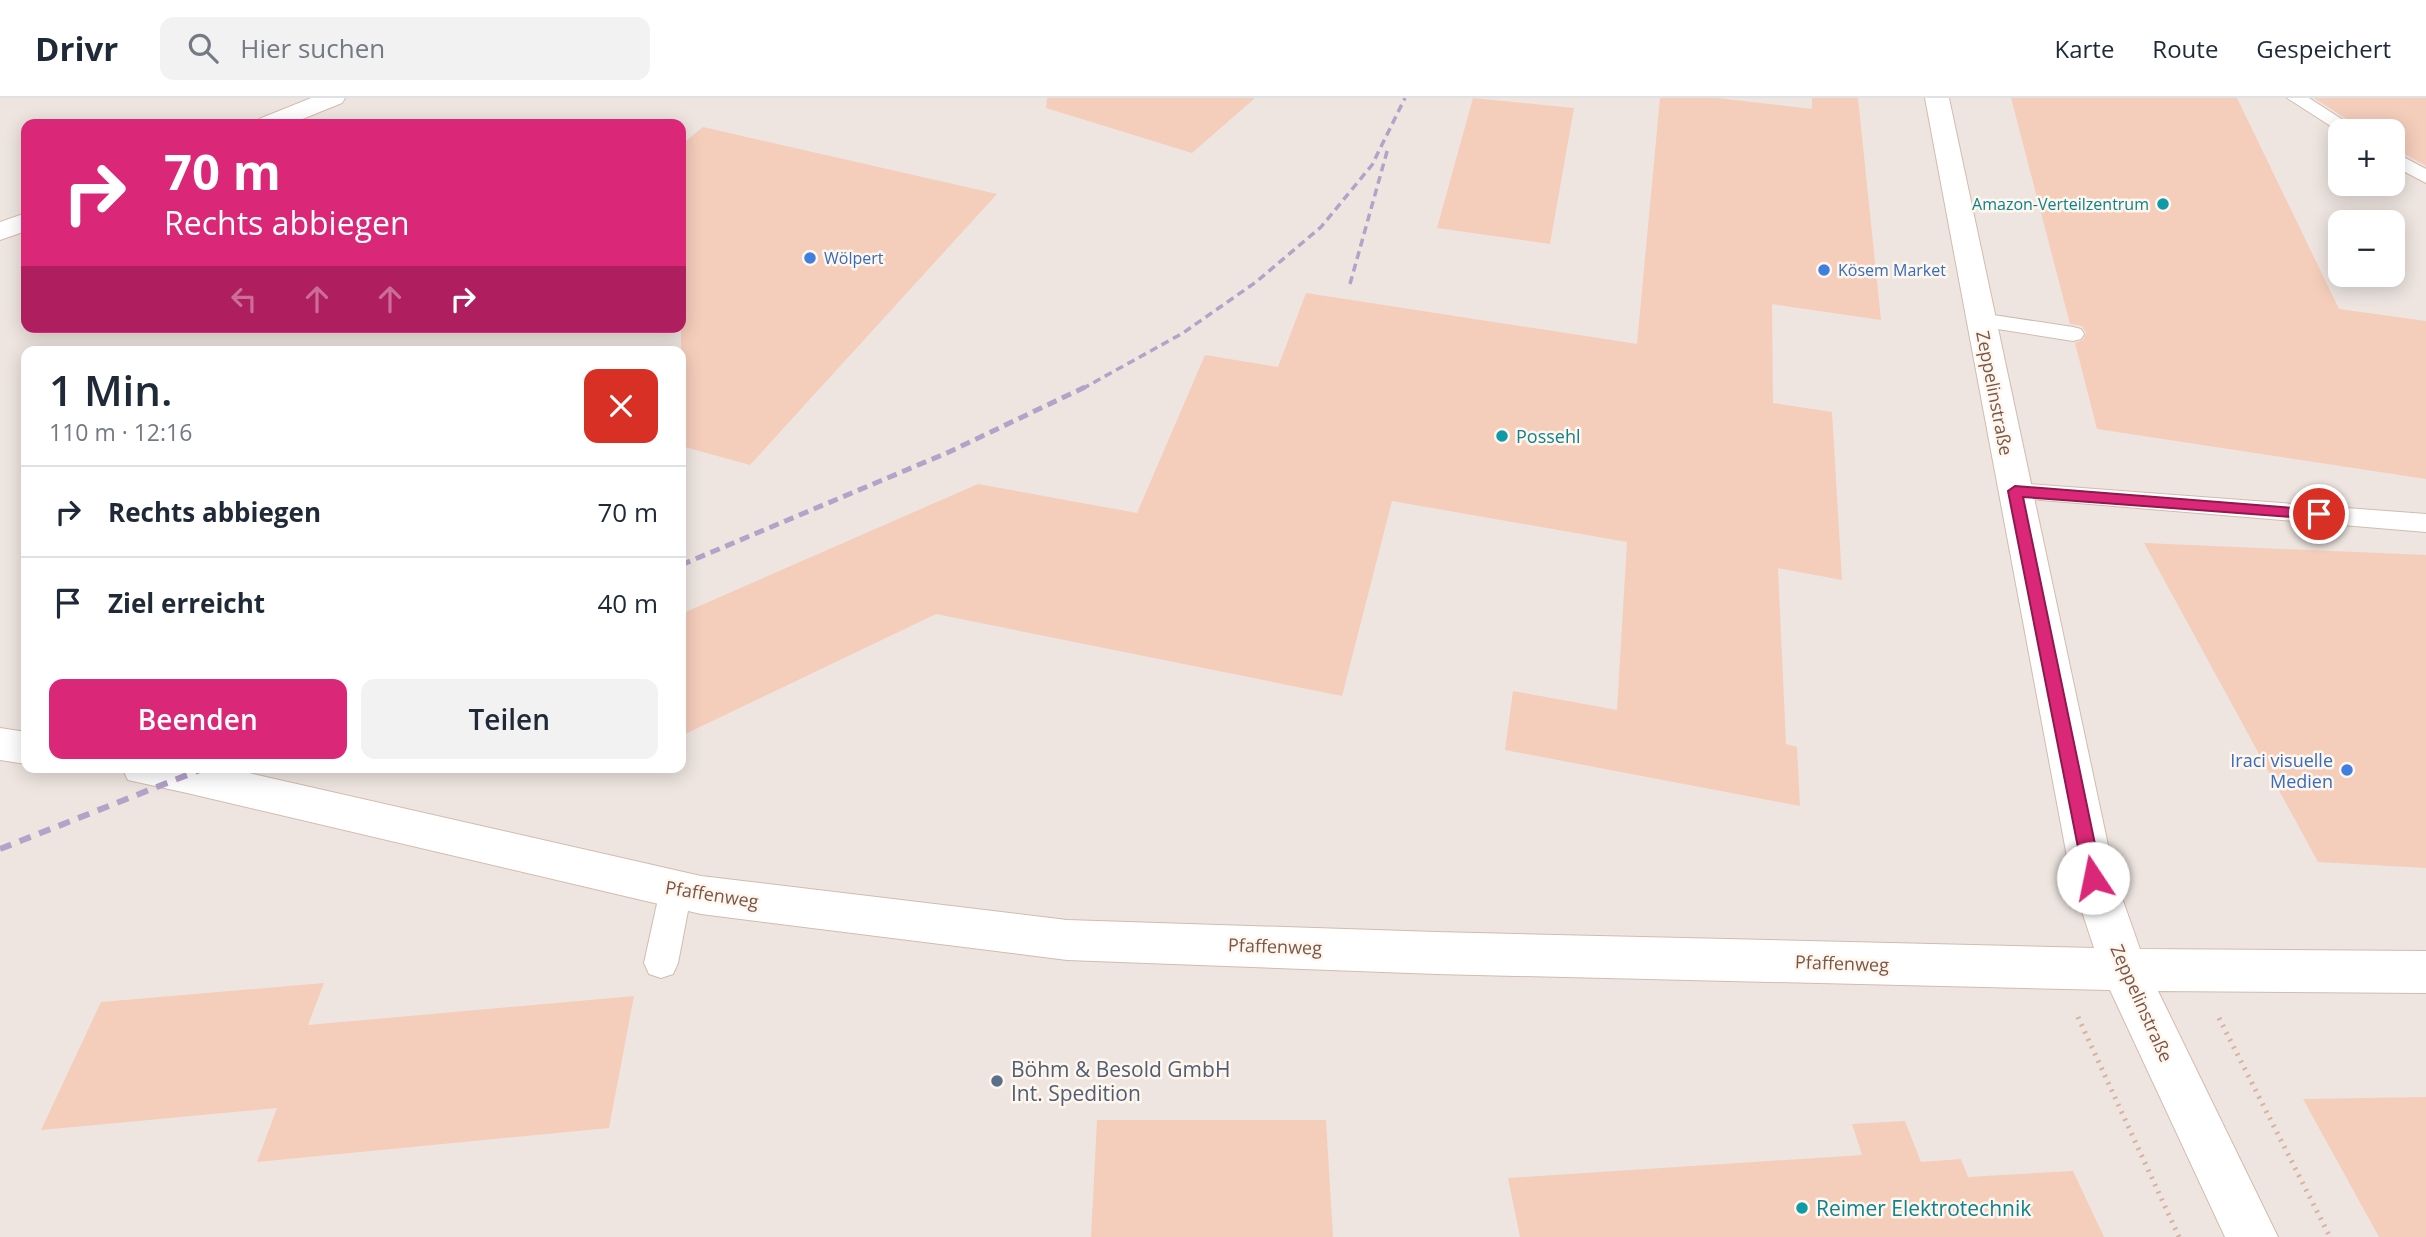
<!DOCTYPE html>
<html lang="de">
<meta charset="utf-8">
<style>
:root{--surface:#fff;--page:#f2f2f3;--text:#1f2937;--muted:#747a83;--line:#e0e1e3;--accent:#db2777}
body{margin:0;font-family:"Open Sans",sans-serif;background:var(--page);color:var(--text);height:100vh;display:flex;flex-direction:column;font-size:26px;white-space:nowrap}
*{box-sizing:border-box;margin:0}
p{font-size:23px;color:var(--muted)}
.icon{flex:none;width:38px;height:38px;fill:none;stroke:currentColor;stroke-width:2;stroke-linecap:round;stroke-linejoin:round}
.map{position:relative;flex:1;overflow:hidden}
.drawer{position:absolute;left:21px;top:248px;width:665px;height:427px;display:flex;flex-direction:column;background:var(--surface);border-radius:14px;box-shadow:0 4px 18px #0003}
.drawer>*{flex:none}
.guide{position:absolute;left:21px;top:21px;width:665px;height:214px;border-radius:14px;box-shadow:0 4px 18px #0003;background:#db2777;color:#fff;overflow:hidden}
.buttons{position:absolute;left:2328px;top:21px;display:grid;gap:14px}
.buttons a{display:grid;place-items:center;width:77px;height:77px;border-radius:14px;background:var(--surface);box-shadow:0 4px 18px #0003;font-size:35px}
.pin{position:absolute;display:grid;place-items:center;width:60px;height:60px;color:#fff;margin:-30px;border:4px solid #fff;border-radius:50%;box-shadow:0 2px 7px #0007}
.me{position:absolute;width:77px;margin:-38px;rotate:349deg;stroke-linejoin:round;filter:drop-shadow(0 0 5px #0008)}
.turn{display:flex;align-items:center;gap:24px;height:147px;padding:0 28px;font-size:32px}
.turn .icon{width:91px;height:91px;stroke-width:2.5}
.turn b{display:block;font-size:49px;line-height:60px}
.lanes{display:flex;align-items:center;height:66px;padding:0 28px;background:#0003;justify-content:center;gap:35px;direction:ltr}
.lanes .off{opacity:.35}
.round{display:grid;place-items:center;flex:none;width:74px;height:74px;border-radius:14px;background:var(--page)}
.summary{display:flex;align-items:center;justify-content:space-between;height:119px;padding:0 28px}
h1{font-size:42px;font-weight:600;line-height:52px}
.action{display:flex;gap:14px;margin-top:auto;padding:14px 28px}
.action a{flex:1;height:80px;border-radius:14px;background:var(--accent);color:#fff;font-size:28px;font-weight:600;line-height:80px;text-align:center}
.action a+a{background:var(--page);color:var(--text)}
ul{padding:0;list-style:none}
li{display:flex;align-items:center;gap:21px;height:91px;padding:0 28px;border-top:2px solid var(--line)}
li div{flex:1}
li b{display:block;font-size:26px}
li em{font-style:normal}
header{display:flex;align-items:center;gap:42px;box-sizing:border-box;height:98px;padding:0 35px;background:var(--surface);border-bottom:2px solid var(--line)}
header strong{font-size:33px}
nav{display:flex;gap:38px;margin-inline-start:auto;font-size:24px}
.search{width:490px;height:63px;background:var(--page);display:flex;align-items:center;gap:18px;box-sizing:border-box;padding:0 24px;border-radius:14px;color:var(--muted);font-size:26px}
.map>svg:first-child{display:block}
.industrial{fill:#eee5e0;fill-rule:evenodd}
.building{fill:#f5cdbb}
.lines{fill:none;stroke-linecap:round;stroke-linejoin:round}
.service-casing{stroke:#d3bbad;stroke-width:2}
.minor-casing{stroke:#d3bbad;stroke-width:2}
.tertiary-casing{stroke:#d3bbad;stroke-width:2}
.path{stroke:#dab09e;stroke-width:5;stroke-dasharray:2 6;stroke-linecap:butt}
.service{fill:#fff;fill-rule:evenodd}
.minor{fill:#fff;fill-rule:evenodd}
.tertiary{fill:#fff;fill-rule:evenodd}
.rail-far2{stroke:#b4a2c9;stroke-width:3.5;stroke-dasharray:8 5;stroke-linecap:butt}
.rail-far1{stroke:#b4a2c9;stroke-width:5;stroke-dasharray:10 6;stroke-linecap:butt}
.rail{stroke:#b4a2c9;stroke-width:6;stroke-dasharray:12 9;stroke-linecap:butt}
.route{fill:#db2777;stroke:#8e194d;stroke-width:2}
.culture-dot{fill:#0f9aa8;stroke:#fff6ed;stroke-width:2.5}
.shop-dot{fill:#3f7fe0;stroke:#fff6ed;stroke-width:2.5}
.service-dot{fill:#5c6f8a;stroke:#fff6ed;stroke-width:2.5}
.labels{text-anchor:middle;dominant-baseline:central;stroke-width:5;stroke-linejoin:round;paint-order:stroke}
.far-culture-label{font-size:16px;fill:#0d838f;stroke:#fff6ed;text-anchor:end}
.far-shop-label{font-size:16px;fill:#366cbe;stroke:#fff6ed;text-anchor:start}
.street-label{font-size:18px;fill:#795648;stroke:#fff6ed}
.culture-label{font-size:18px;fill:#0d838f;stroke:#fff6ed;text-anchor:start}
.shop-label{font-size:18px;fill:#366cbe;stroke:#fff6ed;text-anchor:end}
.near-service-label{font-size:21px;fill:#4e5e75;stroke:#fff6ed;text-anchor:start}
.near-culture-label{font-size:21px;fill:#0d838f;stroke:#fff6ed;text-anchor:start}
</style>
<header>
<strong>Drivr</strong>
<div class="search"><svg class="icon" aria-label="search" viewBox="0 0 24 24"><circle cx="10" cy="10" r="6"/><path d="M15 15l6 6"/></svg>Hier suchen</div>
<nav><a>Karte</a><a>Route</a><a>Gespeichert</a></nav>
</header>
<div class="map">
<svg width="2426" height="1139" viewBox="0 0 2426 1139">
<rect width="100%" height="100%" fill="#fef2e5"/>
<!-- industrial -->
<path class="industrial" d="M0 0H2426V1139H0ZM26 26H681V229H26ZM2340 33H2392V86H2340ZM2340 124H2392V177H2340ZM26 254H681V670H26Z"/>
<!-- building -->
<path class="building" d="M1047 0H1255L1192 55 1046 10Z
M1473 0 1574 10 1550 146 1437 130Z
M1660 0H1718L1812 11V0H1858L1881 222 1772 206 1773 305 1832 314 1842 482 1778 470 1786 646 1797 649 1800 708 1505 652 1513 593 1617 612 1627 444 1392 403 1342 598 936 516 681 638V516L978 386 1137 415 1205 257 1278 269 1306 195 1637 246Z
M2011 0H2237L2339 211 2426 223V381L2097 331 2075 245 2083 242 2086 235 2082 228 2070 226Z
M2314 0H2426V68L2392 49V33H2365Z
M703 29 997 96 750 367 681 348V47Z
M2144 445 2426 457V770L2318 764Z
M324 885 308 927 634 898 609 1030 257 1064 277 1010 41 1032 101 904Z
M2426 999V1139H2379L2303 1001Z
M1097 1022H1326L1333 1139H1091Z
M1905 1023 1921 1064 1961 1061 1968 1079 2073 1073 2104 1139H1520L1508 1080 1862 1057 1852 1026Z"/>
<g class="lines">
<!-- service casing -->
<g class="service-casing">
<path id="service" d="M2287 0H2309L2360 33 2340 34Z
M2392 53 2426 71V85L2392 67Z
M1980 215 2073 229 2081 231 2084 236 2081 241 2073 243 1972 227 1969 222 1972 217Z
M2015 385 2426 416V434L2006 399 2003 393 2006 387Z
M676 778 687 782 692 792 678 865 673 876 661 880 649 876 644 865 660 792 665 782Z"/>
</g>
<!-- minor casing -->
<g class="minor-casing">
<path id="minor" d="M1925 0H1949L2115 780 2140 851 2426 853V895L2158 893 2278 1139H2225L2110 892 1436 876 1067 862 701 816 187 695 128 682 122 670H227L701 778 1067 822 1436 834 2094 850 2071 780Z
M0 630 26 634V666L0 662Z"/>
</g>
<!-- tertiary casing -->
<g class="tertiary-casing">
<path id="tertiary" d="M311 0H345L342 5 290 26H255L259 21Z
M26 115V133L0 142V124Z"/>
</g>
<!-- path -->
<path class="path" d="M2078 919 2179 1139
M2219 920 2330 1139"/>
<!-- service -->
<use href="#service" class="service"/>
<!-- minor -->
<use href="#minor" class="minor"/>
<!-- tertiary -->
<use href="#tertiary" class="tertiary"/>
<!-- rail-far2 -->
<path class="rail-far2" d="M1350 186 1388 50
M1082 291 1183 235 1256 184 1321 129 1372 67 1405 0"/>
<!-- rail-far1 -->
<path class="rail-far1" d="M681 467 949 354 1085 289"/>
<!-- rail -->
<path class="rail" d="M0 751 205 670"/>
</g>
<!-- route -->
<path class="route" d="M2015 388 2319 412 2326 416 2319 421 2023 399 2102 780 2100 786 2093 788 2087 786 2084 780 2008 393Z"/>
<!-- markers -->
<g class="culture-dot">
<circle cx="2163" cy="106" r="7"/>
<circle cx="1502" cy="338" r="7"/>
<circle cx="1802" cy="1110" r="7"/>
</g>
<g class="shop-dot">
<circle cx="810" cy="160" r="7"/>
<circle cx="1824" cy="172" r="7"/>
<circle cx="2347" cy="672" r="7"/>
</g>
<circle class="service-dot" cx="997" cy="983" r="7"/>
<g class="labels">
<!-- far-culture labels -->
<g class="far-culture-label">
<text x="2149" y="106">Amazon-Verteilzentrum</text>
</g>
<!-- far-shop labels -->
<g class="far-shop-label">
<text x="824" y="160">Wölpert</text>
<text x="1838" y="172">Kösem Market</text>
</g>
<!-- street labels -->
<g class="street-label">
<text transform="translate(1995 295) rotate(79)">Zeppelinstraße</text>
<text transform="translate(712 796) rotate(9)">Pfaffenweg</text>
<text transform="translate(1275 848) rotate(2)">Pfaffenweg</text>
<text transform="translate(1842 865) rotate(2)">Pfaffenweg</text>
<text transform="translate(2142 905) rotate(66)">Zeppelinstraße</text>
</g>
<!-- culture labels -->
<g class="culture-label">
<text x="1516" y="338">Possehl</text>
</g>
<!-- shop labels -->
<g class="shop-label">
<text x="2333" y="662">Iraci visuelle<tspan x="2333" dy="21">Medien</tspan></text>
</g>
<!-- near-service labels -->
<g class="near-service-label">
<text x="1011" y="971">Böhm &amp; Besold GmbH<tspan x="1011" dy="24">Int. Spedition</tspan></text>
</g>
<!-- near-culture labels -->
<g class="near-culture-label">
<text x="1816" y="1110">Reimer Elektrotechnik</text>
</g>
</g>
</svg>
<div class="buttons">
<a>+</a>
<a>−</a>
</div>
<div class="pin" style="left:2319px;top:416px;background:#d93025"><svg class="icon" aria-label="arrive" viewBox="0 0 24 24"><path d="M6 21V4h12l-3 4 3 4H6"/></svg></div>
<svg class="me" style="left:2093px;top:780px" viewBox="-20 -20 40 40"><circle r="19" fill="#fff"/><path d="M0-13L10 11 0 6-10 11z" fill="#db2777"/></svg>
<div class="guide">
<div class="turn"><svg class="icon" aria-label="right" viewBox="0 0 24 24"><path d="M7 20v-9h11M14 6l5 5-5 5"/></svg><div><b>70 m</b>Rechts abbiegen</div></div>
<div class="lanes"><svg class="icon off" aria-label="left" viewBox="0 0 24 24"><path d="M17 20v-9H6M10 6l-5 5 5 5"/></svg><svg class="icon off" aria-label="ahead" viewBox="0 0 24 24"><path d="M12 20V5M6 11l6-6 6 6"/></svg><svg class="icon off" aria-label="ahead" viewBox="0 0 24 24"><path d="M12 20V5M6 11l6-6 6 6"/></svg><svg class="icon" aria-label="right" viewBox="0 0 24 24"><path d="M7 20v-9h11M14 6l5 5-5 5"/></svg></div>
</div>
<section class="drawer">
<div class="summary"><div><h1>1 Min.</h1><p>110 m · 12:16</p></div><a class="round" style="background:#d93025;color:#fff"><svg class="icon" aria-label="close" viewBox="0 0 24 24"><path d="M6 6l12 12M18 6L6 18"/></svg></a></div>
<ul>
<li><svg class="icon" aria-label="right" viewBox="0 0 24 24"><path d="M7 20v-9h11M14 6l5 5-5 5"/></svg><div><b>Rechts abbiegen</b></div><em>70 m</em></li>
<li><svg class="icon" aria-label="arrive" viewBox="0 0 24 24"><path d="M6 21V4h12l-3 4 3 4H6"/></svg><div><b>Ziel erreicht</b></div><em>40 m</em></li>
</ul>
<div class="action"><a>Beenden</a><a>Teilen</a></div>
</section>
</div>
